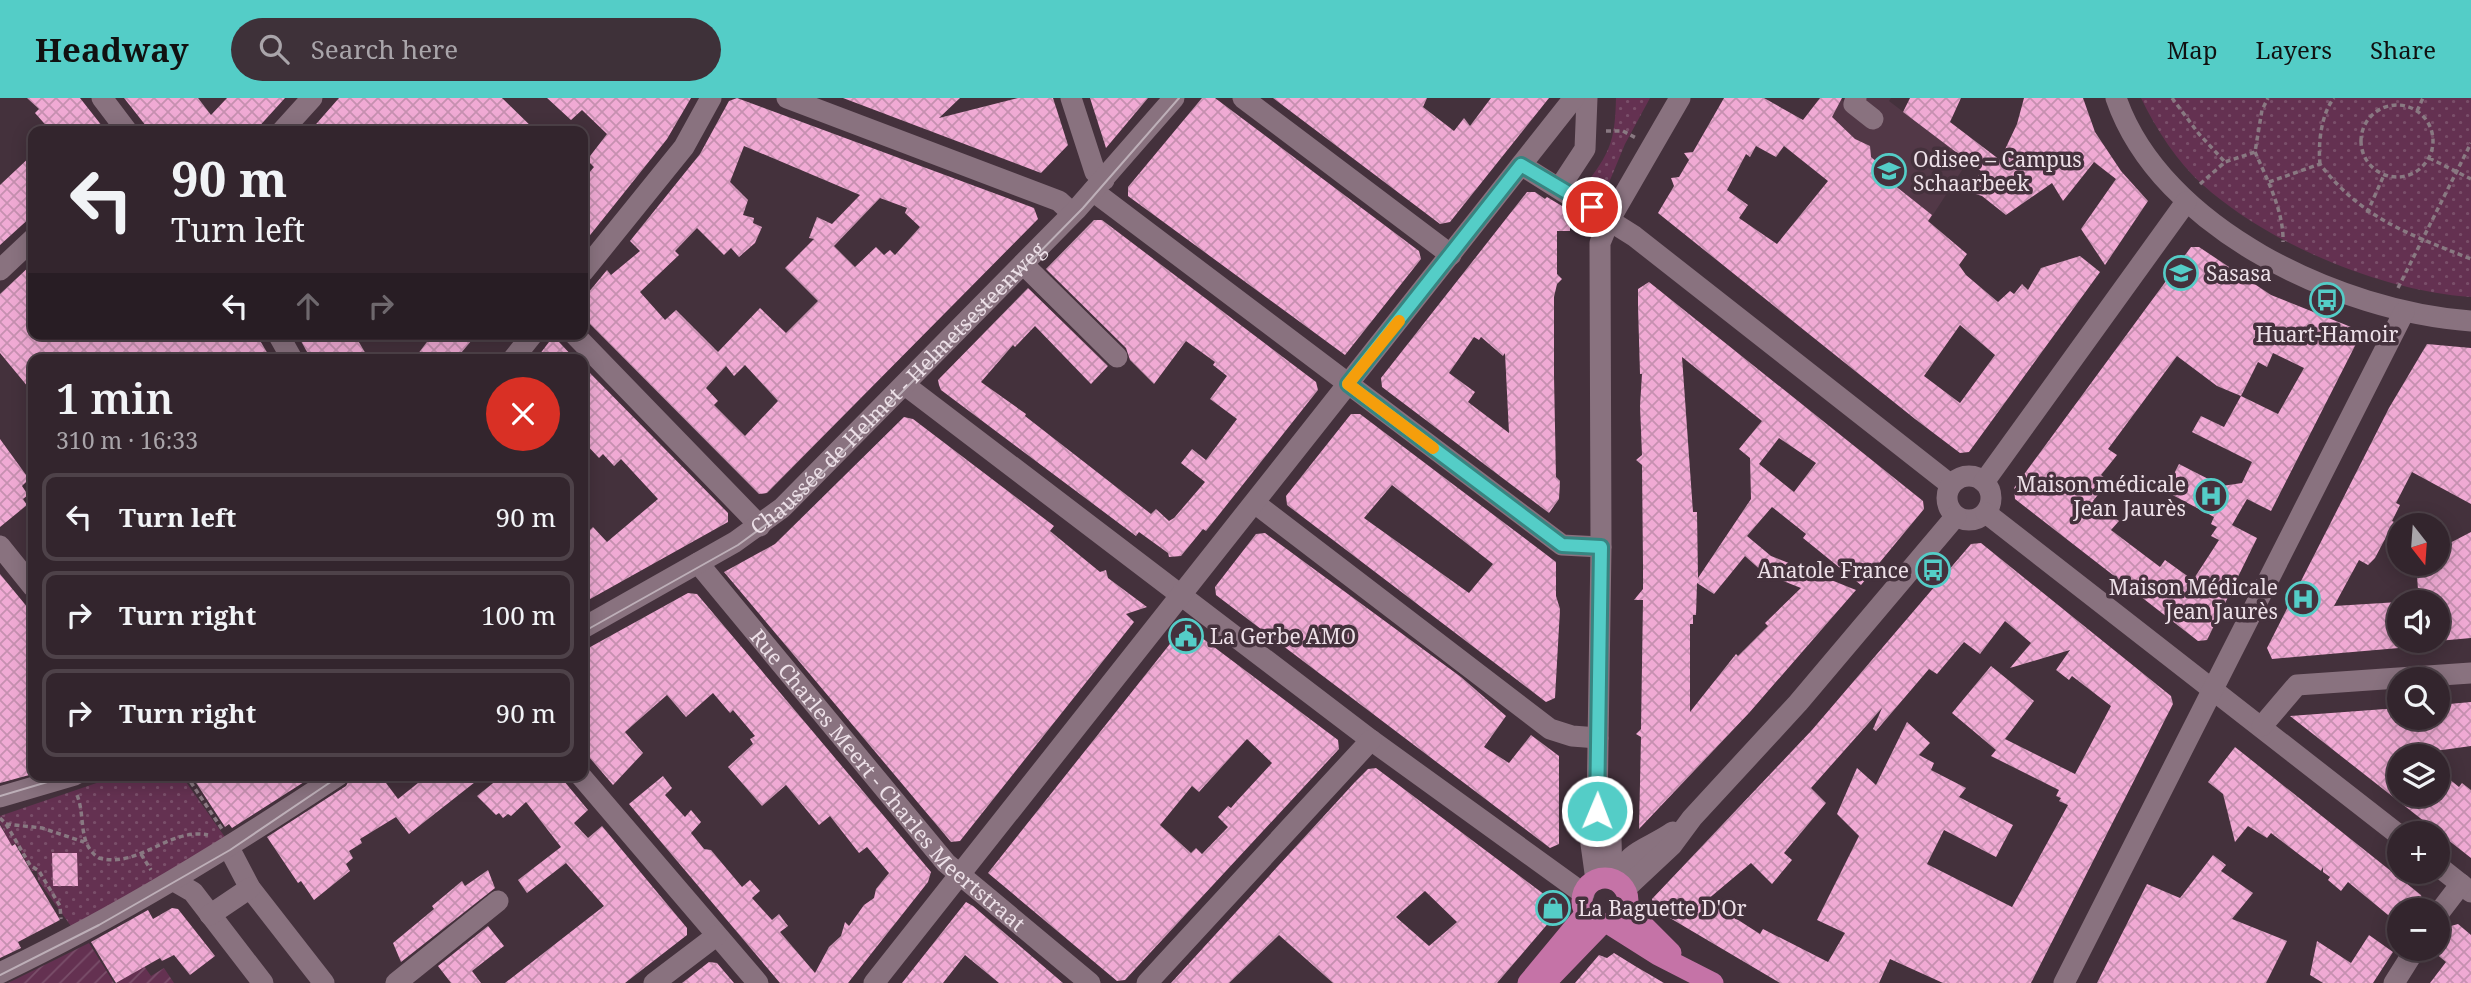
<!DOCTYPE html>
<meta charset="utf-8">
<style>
:root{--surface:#33252d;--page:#3e3139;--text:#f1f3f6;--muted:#a9a5aa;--line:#4e4249;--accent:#54cdc7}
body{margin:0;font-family:"Noto Serif",serif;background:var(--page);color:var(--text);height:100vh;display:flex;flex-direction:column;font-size:26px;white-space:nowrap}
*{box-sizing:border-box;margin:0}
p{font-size:23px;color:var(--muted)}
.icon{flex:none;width:38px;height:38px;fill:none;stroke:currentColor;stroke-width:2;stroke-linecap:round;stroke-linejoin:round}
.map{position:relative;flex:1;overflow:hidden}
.details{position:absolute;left:28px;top:256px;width:560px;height:427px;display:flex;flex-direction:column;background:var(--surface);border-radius:14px;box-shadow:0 4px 18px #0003,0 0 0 2px var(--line)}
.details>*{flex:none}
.hud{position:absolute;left:28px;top:28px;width:560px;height:214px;border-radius:14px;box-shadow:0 4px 18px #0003,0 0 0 2px var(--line);background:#33252d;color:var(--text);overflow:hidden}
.needle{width:46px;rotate:163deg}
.tools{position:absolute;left:2387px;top:415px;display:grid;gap:14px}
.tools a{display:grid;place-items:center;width:63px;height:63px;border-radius:50%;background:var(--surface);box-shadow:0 4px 18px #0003,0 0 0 2px var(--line);font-size:35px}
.pin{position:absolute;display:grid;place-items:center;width:60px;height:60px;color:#fff;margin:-30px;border:4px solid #fff;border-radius:50%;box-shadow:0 2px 7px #0007}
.me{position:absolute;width:77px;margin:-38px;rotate:1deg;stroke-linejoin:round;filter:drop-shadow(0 0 5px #0008)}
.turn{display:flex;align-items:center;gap:24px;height:147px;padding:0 28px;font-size:32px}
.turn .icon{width:91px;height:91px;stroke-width:2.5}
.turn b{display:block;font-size:49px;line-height:60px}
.lanes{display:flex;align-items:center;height:66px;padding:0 28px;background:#0003;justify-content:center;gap:35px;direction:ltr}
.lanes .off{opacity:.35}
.round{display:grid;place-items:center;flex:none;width:74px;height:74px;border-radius:37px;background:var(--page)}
.summary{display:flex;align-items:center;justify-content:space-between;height:119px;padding:0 28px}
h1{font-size:42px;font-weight:600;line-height:52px}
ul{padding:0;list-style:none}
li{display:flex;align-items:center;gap:21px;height:88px;margin:0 14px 10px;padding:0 14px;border:4px solid var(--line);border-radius:14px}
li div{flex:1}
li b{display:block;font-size:26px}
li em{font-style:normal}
header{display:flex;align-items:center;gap:42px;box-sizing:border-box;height:98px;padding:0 35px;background:var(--accent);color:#111}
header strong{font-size:33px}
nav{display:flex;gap:38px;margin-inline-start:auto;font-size:24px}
.search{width:490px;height:63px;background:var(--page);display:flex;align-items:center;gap:18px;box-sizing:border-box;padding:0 24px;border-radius:38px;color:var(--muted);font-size:26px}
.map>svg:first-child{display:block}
.built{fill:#523847}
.park{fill:url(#park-dots)}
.garden{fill:url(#garden-furrows)}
.building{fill:url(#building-cross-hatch);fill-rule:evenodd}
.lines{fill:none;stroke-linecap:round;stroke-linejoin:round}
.path{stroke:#897982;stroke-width:3.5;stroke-dasharray:5 3.5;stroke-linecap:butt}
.minor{stroke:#89727f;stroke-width:21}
.major{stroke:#c573a7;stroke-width:21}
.tram{stroke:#bdafb8;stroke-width:2}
.route-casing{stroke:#378581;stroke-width:18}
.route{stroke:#54cdc7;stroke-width:12}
.slow{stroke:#f59e0b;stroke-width:12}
.labels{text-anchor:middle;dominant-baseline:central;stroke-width:7;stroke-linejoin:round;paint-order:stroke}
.poi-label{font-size:21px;fill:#ede0e8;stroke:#44313c;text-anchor:start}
.street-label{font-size:21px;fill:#ede0e8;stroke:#44313c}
</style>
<header>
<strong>Headway</strong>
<div class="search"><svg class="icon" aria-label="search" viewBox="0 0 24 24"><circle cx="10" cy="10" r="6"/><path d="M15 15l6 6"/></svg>Search here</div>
<nav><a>Map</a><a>Layers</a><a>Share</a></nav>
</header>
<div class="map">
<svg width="2471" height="885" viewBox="0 0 2471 885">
<defs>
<pattern id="park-dots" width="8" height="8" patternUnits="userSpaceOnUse" patternTransform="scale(1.75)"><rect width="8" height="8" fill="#643151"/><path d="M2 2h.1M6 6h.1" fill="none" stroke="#7a4f6a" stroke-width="1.8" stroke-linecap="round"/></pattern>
<pattern id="garden-furrows" width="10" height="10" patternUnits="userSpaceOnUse" patternTransform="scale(1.75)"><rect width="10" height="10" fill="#643151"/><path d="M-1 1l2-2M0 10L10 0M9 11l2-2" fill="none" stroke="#7a4f6a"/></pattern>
<pattern id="building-cross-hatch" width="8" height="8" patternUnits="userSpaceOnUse" patternTransform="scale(1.75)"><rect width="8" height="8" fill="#f0aad4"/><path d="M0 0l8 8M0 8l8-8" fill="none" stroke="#c690b0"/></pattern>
</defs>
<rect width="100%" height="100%" fill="#44313c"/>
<!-- built -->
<path class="built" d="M1839 0 1843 3 1846 0H1891L1889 3 1968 63 1912 149 1817 4Z"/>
<!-- park -->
<path class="park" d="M1616 0H1650L1625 46 1608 87 1595 93 1589 82C1612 52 1615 38 1616 0Z
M2141 0H2471V199C2382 193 2270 147 2203 87 2177 64 2156 31 2141 0Z
M120 677H181L227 742 73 831 38 782 37 773H32L16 745 11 747 0 725V718Z"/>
<!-- garden -->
<path class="garden" d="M89 845 114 885H8Z
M144 868 151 878 164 870 174 885H117Z"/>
<!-- building -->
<path class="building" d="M27 0H80L106 33H51L35 15 39 11Z
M124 0H198L211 17 227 0H285L255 33H150Z
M339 0H502L536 33H310Z
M547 0H691L667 41 583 146V82L594 69 587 62 607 36 582 12 571 22Z
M737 0 1034 110 1038 121 767 395 759 396 583 219V201L607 172 611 177 640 153 630 143 700 56 729 3ZM744 48 860 97 832 126 817 119 809 140 814 141 785 170 818 203 786 235 760 210 718 254 676 212 665 222 640 194 679 157 675 153 697 130 724 157 731 150 739 159 755 145 762 129 753 125 754 120 743 117 748 102 730 84ZM880 100 907 110 905 115 920 129 895 157 890 152 884 157 876 149 855 169 834 148ZM745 267 778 303 745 338 714 307 718 303 706 290 726 268 734 278Z
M843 0H960L939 20 1018 0H1053L1068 47 1041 75Z
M1090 0H1148L1106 50Z
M1202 0H1215L1419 153 1421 161 1345 257 1128 98V89Z
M1273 0H1427L1423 9 1454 33 1464 20 1470 28 1491 0H1549L1450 124 1440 126Z
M1724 0H1764L1803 22 1820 0H1842L1832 19 1855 41 1870 48 1871 59 1877 64 1879 75 1932 117 1928 123 1967 156 1959 167 1966 177 1998 204 2010 193 2014 196 2022 186 2028 192 2041 170 2080 158 2100 174 1969 354 1960 355 1915 321 1658 115 1674 88 1671 80 1679 79 1689 62 1684 55 1693 54ZM1756 48 1776 59 1784 48 1828 83 1777 146 1739 120 1748 107 1727 92 1746 56 1750 59ZM1960 227 1995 257 1960 305 1924 278Z
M1910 0H1961L1950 24 2000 62 2017 26 2024 0H2083L2095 34 2121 73 2148 103 2105 167 2081 131 2116 81 2094 64 2063 103 2052 85 2006 117 1982 98 1969 94 1981 73 1903 14Z
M33 56V117L0 147V87Z
M1527 94H1535L1545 101 1547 99 1567 111 1570 117V133H1557V176L1562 181 1557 186 1554 199V278L1556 379 1560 383 1559 401 1549 415 1382 289 1381 280ZM1474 239 1479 242 1481 239 1503 258 1505 255 1509 335 1468 304 1475 294 1449 275Z
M1094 122H1102L1316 284 1318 292 1206 433 1203 431 1181 458 1169 459 1168 455 1139 434 1136 438 941 292 939 287 938 282 1028 190 1108 268 1091 286 1035 228 1015 249 1013 247 981 284 1026 316 1025 318 1151 416 1156 411 1169 423 1174 420 1205 384 1181 365 1192 351 1206 362 1237 321 1210 301 1227 278 1213 267 1215 264 1186 243 1154 286 1130 262 1126 250 1046 171Z
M2191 149H2199L2271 197 2356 231 2360 238 2271 413 2247 401 2232 427 2257 440 2207 542 2198 543 2015 401 2014 390ZM2273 255 2304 270 2278 316 2241 298 2258 264 2267 269ZM2177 258 2217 288 2241 298 2224 329 2201 318 2192 334 2252 364 2242 385 2222 388 2179 366 2165 393 2214 419 2211 426 2217 429 2211 438 2219 442 2193 482 2165 462 2160 469 2111 432 2119 423 2093 403 2109 383 2101 377 2117 357 2108 351Z
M33 165V236H256L271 261H33V295L0 255V196Z
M1649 184 1923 403 1924 411 1861 487 1803 440 1806 436 1772 409 1747 438 1771 458 1856 492 1749 615 1639 731 1641 639 1636 636 1641 631 1643 502H1634L1643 491V468L1642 367 1636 362 1642 357 1640 308 1642 276H1640L1638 208V191ZM1682 259 1762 323 1739 351 1750 360 1751 401 1698 480 1697 414H1693ZM1779 340 1816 365 1794 394 1759 366ZM1745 458 1765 476 1801 490 1765 525 1768 528 1738 558 1736 556 1690 614V526H1693V517H1696L1697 485 1714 496Z
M297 236H354L366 256 358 261H311Z
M433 236H477L456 261H414Z
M549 244H559L575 261H536Z
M2427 246 2471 250V406L2412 374 2396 405 2400 407 2392 423 2394 424 2375 460 2368 467 2359 462 2334 508 2399 504V550L2272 561 2267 550 2389 310Z
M583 268 728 415V424L583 505V439L593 429 607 444 658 401 621 361 614 368 603 356 599 360 583 343Z
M1351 316H1360L1556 464V498L1560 511 1555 600 1546 604 1287 407 1286 398ZM1392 387 1493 466 1469 495 1364 420Z
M904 319 913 321 1054 428 1050 433 1100 474 1106 472 1108 480 1147 509 1126 516 1134 524 960 743 951 744 724 474 775 446Z
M0 341 29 381 22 388 28 397 23 401 27 407 0 429Z
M2471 434V540L2438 543V504H2419L2416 466H2438V448L2446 447Z
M1265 435 1461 579 1506 618 1484 649 1509 665 1531 637 1559 658V746L1550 750 1216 497 1215 489 1256 436Z
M1981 445 2171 598 2173 606 2031 885H1943L1890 861 1879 885H1780L1653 810 1652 801 1812 632 1971 446ZM2005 523 2031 545 2010 570 2070 552 2056 572 2069 582 2072 578 2111 608 2075 676 2005 641 2034 603 1991 568 1952 615 1996 652 1991 658 2059 692 2056 698 2061 700 2059 703 2068 707 2012 809 1927 766 1944 732 1996 759 2013 727 1959 699 1966 690 1931 672 1934 665 1919 657 1930 645 1907 624 1876 687 1857 670 1837 716 1859 738 1817 822 1845 835 1828 864 1763 831 1760 836 1707 802 1751 765 1772 786 1792 762 1784 755 1826 705 1811 690 1882 610 1873 631 1876 633 1929 571 1937 576 1964 544 1980 556Z
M0 476 33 516V676L0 685Z
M688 495 697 496 931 774 928 784 848 885H780L629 706 663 678 672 690 665 697 685 719 691 712 701 724 691 735 704 751 711 752 742 789 750 782 760 793 752 800 772 822 779 816 788 828 780 834 815 875 829 849 841 838 845 824 849 828 864 807 874 800 876 791 889 775 867 749 859 755 830 718 819 727 786 687 762 708 728 669 753 646 750 641 755 638 733 612 730 615 713 595 686 619 667 597 625 634 643 655 613 687 583 652V553Z
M1190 531 1338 642 1339 651 1125 882 1117 883 988 775 1181 532ZM1247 641 1272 665 1236 704 1231 710 1228 708 1218 719 1228 729 1202 756 1196 750 1191 755 1160 727 1192 688 1199 694Z
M2471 604V648L2399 658V696H2438V672L2459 689 2462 685 2471 692V760L2290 618 2399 610V620H2438V607Z
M2235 649 2421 797 2425 812H2399V826L2348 784 2341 793 2328 782 2330 779 2323 774V769L2321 773 2271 735 2267 740 2248 728 2235 744 2223 696 2208 684Z
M1376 670 1557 806V815L1497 885H1333L1279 837 1229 885H1171L1355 684 1368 671ZM1425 793 1457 824 1429 848 1396 819Z
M191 677H315L232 730 229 726 225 729Z
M352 677H380L398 701 428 677H484L409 736 396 719 360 741 362 745 349 753 353 760 346 766 350 773 314 802 301 783 298 785 267 739 346 688Z
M503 677H559L588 712 574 725 588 740 602 728 687 830V837L625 885H505L604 808 566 765 527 795 518 782 561 749 526 704 511 718 508 716 503 720 499 715 496 717 477 698Z
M0 727 12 748 15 746 60 822 18 844 21 850 0 860Z
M52 755H77L78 788H53Z
M2213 757 2226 767 2221 773 2253 795 2232 821 2287 843 2266 885H2097L2147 786 2180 800Z
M488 772 495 790 401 864 393 845 434 811 432 808 462 783 465 788Z
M966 804 973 808 1063 885H999L965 857 943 885H902Z
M172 810 178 811 215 858 190 877 174 857 162 863 160 860 116 885 91 844 148 812 153 821Z
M2458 826 2471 837V885H2430L2446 864 2434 854 2451 828Z
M488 828 504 848 472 873 481 885H451L438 868Z
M2369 837 2393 854 2373 885H2323L2310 877 2317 843 2351 865Z
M1614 855 1635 868 1664 885H1575L1599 857 1607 860Z
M709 864 717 865 734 885H682Z"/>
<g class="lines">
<!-- path -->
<path class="path" d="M2172 0 2199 36 2225 64
M2361 43a36 36 0 1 1 72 0a36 36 0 1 1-72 0Z
M2417 13 2423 0
M1606 33H1623L1636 40
M2255 54C2267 81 2284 114 2283 144
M2429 60 2471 81
M2320 66C2318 46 2321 16 2334 0
M2269 84 2320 66C2362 121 2409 136 2471 161
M2200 86 2225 64 2255 54 2262 12 2268 0
M2367 115 2384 77
M2398 190 2471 45
M186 677 222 731
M77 697C86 719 77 746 99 760 138 771 170 729 208 737
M0 720 6 726 42 730 84 744
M6 726 30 767 39 773 60 808 61 821
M141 756 151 772"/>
<!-- minor -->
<g class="minor">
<path d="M102 0 127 33"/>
<path d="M787 0 1059 103 1072 115"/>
<path d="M1071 0 1095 74 1104 82"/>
<path d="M1243 0 1451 157"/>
<path d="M1856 0 1854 6 1873 21"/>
<path d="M2116 0C2161 131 2341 214 2471 223"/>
<path d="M282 33 312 0"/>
<path d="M1521 67 1634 138 1951 387"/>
<path d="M1560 89 1585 51 1587 0"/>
<path d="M1093 93 1562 447 1601 449"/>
<path d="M1023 166 1117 259"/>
<path d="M0 172 33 141"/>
<path d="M583 174 684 49 711 0"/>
<path d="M278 236 292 261"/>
<path d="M574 236 760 428"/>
<path d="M513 261 533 236"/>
<path d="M905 287 1371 642 1584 796"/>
<circle cx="1969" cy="400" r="22"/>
<path d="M1984 384 2186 104"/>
<path d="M1256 406 1550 631 1572 638 1598 640"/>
<path d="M1986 415 2399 737"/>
<path d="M0 448 33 489"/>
<path id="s1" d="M698 465 946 765 1090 885"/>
<path id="s2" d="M583 530 735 444 782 410 1076 112 1174 0"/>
<path d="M2262 628 2297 587 2471 575"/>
<path d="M580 677 758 885"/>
<path d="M0 699 75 677"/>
<path d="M1597 713 1611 740 1612 781"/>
<path d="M229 750 250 790 324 885"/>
<path d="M2438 768 2471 794"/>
<path d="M1596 782 1591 746 1597 713 1601 449 1600 145 1610 121 1680 0"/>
<path d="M1615 782C1629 751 1647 752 1673 734"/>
<path d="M174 783 193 794 263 885"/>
<path d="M1625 791 1672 747 1692 720 1798 605 1956 418"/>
<path d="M2438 816 2461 786"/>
<path d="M210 817 250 790"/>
<path d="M0 875C119 818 229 750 339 677"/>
<path d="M396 885 498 803"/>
<path d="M654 885 716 838"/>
<path d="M874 885 1574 0"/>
<path d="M1147 885 1371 642"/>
<path d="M2064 885 2404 214"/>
<path d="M2394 885 2416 850"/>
</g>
<!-- major -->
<path class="major" d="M1582 803a23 23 0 1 1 46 0a23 23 0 1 1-46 0Z
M1627 811 1671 855
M1609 826 1658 857 1713 885
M1528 885 1586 815
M1545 885 1602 826"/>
<!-- tram -->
<path class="tram" d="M583 534 738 447 786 412 1083 110 1179 0
M0 698 71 677
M0 877 99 827 230 752 341 677"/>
</g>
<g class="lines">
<!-- route casing -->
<g class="route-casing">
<path id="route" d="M1592 109 1521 67 1348 286 1562 447 1601 449 1597 713"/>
</g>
<!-- route -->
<use href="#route" class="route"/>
<!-- slow -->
<path class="slow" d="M1399 223 1348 286 1433 350"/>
</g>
<!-- icons -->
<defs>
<g id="university-ring" transform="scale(1.75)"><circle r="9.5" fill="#44313c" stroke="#54cdc7" stroke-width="1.5"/><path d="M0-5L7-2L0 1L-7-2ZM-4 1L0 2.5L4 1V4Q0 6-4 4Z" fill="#54cdc7"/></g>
<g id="bus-ring" transform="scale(1.75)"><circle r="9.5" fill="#44313c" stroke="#54cdc7" stroke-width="1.5"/><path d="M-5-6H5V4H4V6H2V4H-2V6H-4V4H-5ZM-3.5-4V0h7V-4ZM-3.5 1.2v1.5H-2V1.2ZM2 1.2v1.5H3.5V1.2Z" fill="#54cdc7"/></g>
<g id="hospital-ring" transform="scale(1.75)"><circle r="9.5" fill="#44313c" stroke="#54cdc7" stroke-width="1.5"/><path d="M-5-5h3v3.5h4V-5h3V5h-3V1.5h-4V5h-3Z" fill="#54cdc7"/></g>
<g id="civic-ring" transform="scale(1.75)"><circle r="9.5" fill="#44313c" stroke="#54cdc7" stroke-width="1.5"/><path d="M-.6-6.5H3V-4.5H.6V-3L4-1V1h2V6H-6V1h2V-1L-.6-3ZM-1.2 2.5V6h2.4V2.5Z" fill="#54cdc7"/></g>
<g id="shop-ring" transform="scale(1.75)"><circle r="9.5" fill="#44313c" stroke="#54cdc7" stroke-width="1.5"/><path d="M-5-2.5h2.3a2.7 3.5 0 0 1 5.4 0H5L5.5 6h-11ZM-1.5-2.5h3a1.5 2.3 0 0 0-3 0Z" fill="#54cdc7"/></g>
</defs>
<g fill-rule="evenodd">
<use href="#university-ring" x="1889" y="73"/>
<use href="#university-ring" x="2181" y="175"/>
<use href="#bus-ring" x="2327" y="202"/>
<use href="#hospital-ring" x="2211" y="398"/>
<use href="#bus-ring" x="1933" y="472"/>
<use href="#hospital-ring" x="2303" y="501"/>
<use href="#civic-ring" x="1186" y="538"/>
<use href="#shop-ring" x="1553" y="810"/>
</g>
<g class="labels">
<!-- poi labels -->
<g class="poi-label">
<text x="1913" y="61">Odisee – Campus<tspan x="1913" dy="24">Schaarbeek</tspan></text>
<text x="2206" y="175">Sasasa</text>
<text x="2327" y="236" text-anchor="middle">Huart-Hamoir</text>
<text x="2186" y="386" text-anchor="end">Maison médicale<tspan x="2186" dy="24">Jean Jaurès</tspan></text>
<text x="1909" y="472" text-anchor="end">Anatole France</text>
<text x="2278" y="489" text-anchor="end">Maison Médicale<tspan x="2278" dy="24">Jean Jaurès</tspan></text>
<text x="1210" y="538">La Gerbe AMO</text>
<text x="1578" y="810">La Baguette D'Or</text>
</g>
<!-- street labels -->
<g class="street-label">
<text stroke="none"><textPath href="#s2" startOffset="399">Chaussée de Helmet - Helmetsesteenweg</textPath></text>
<text stroke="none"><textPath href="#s1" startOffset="289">Rue Charles Meert - Charles Meertstraat</textPath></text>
</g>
</g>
</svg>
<div class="tools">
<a><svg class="needle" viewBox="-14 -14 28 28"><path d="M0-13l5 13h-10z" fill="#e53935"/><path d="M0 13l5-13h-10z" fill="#a9a5aa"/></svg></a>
<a><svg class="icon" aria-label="sound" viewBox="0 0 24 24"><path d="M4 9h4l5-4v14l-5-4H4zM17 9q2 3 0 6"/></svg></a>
<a><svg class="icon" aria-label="search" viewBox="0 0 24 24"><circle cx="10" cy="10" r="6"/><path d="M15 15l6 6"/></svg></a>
<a><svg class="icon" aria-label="layers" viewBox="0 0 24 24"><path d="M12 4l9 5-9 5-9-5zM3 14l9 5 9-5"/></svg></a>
<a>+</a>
<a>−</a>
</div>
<div class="pin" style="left:1592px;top:109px;background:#d93025"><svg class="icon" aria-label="arrive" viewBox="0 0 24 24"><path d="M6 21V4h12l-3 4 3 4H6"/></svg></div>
<svg class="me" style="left:1597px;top:713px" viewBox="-20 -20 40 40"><circle r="17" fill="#54cdc7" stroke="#fff" stroke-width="3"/><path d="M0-11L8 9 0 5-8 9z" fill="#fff"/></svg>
<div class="hud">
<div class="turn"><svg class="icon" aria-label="left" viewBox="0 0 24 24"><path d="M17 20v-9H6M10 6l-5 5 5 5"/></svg><div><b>90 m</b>Turn left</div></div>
<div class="lanes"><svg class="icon" aria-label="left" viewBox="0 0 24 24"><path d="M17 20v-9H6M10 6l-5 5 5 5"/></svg><svg class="icon off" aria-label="ahead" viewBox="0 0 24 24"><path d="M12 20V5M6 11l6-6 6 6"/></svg><svg class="icon off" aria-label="right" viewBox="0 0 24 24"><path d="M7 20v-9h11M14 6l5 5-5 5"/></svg></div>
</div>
<section class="details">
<div class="summary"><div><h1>1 min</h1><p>310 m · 16:33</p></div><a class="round" style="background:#d93025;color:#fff"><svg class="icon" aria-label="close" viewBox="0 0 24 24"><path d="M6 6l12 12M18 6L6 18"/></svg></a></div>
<ul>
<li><svg class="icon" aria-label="left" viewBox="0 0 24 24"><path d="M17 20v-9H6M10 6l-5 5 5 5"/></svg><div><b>Turn left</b></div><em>90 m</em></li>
<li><svg class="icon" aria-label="right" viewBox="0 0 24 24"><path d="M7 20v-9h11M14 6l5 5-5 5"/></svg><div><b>Turn right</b></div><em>100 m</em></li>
<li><svg class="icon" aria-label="right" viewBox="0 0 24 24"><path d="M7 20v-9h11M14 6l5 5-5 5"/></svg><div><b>Turn right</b></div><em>90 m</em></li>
</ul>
</section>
</div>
